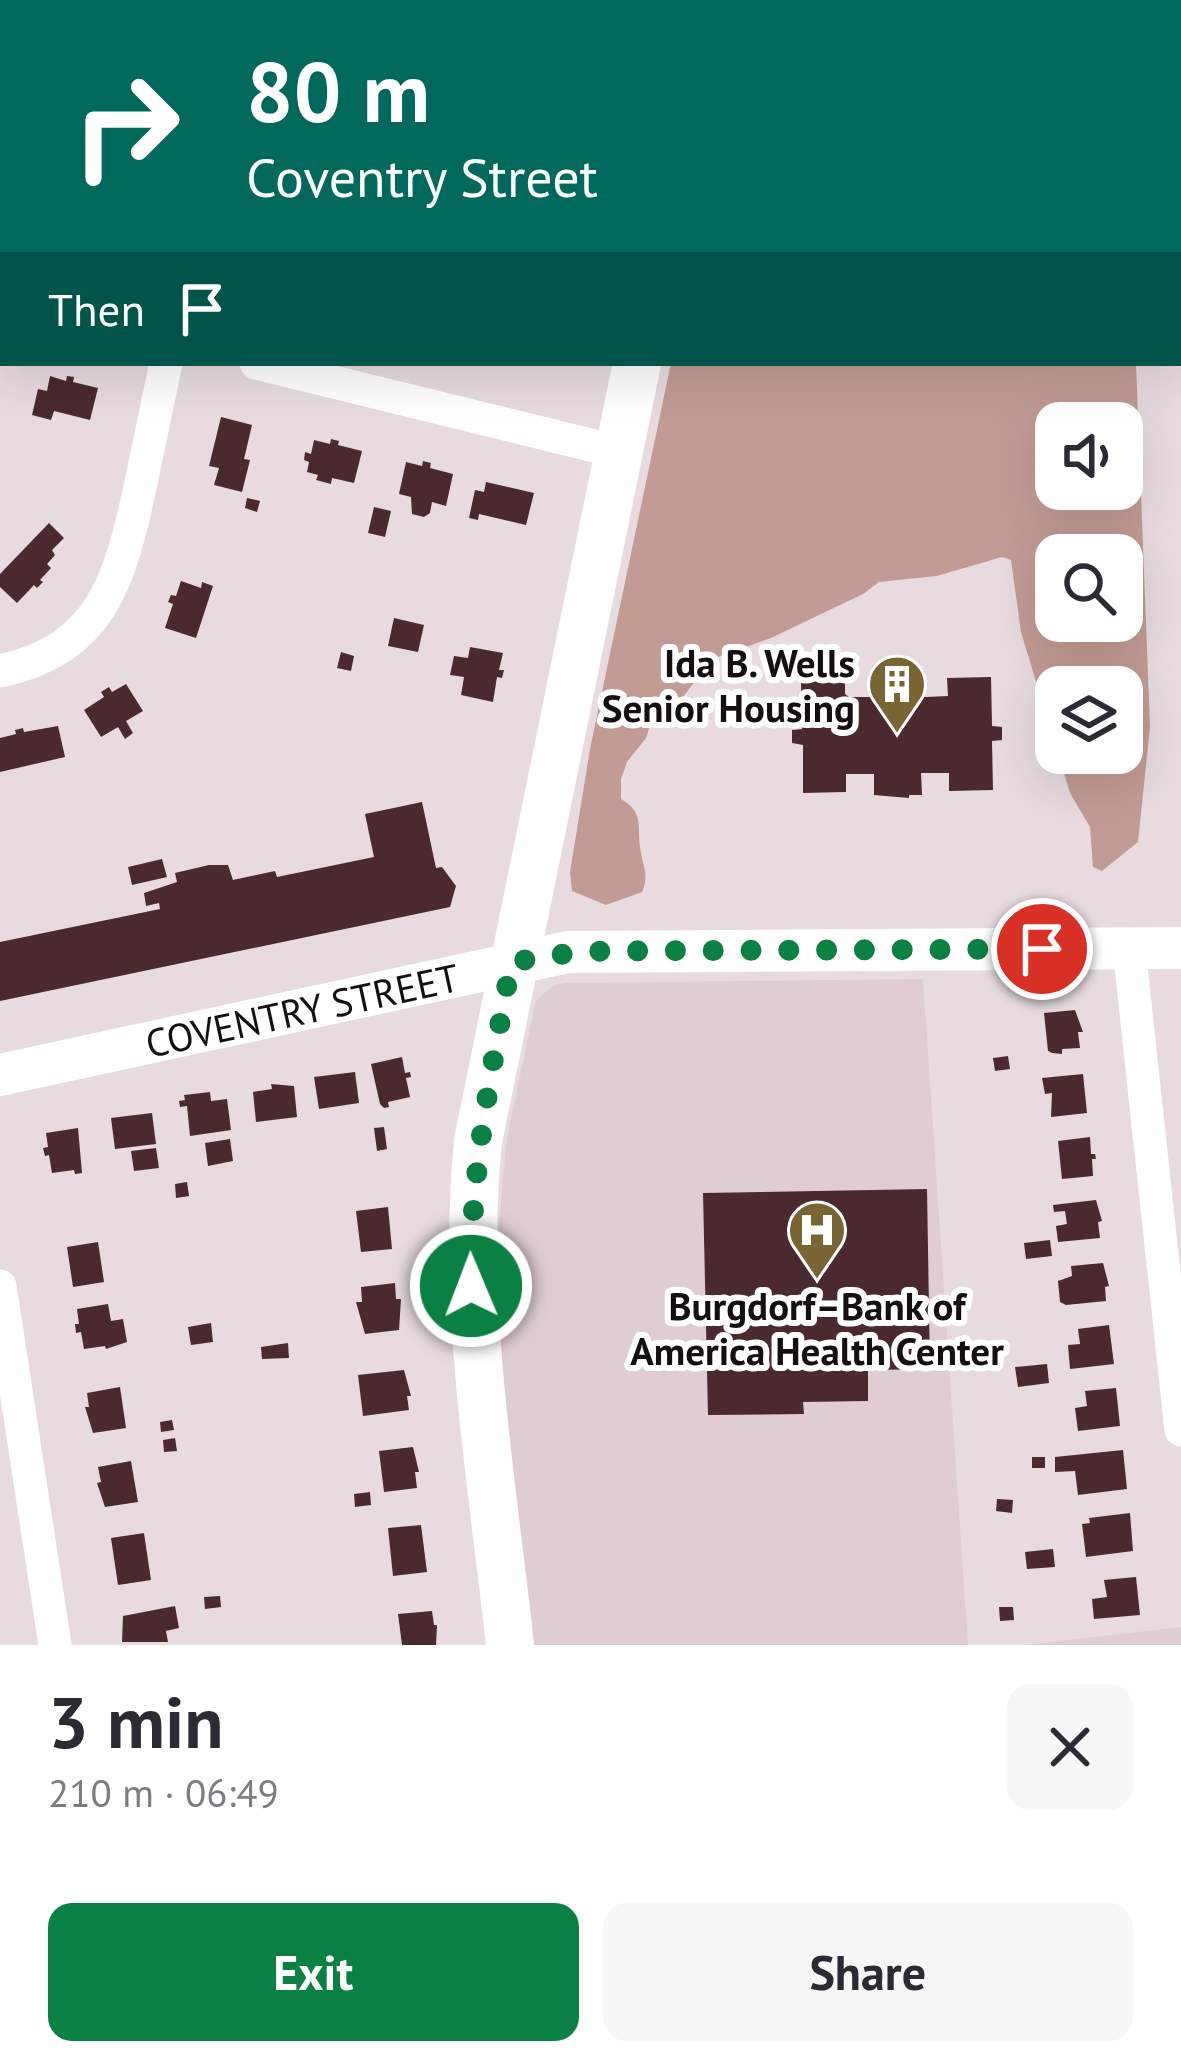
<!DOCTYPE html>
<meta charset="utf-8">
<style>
:root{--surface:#fff;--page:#f7f7f7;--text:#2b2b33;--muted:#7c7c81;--accent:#0b8043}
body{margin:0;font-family:"PT Sans",sans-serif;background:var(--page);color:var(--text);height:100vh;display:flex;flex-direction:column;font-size:45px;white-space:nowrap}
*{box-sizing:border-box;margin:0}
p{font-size:39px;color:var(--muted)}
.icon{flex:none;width:66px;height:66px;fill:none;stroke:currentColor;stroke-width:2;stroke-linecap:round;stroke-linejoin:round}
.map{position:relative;height:1645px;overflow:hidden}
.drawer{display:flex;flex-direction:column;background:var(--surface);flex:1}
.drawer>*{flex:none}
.guide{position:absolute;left:0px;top:0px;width:1182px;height:366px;box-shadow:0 12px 48px #0002;background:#00695c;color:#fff;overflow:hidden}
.controls{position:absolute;left:1035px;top:402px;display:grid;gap:24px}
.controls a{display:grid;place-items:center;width:108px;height:108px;border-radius:24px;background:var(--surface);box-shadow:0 12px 48px #0002;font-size:60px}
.pin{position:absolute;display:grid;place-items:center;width:102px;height:102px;color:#fff;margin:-51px;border:6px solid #fff;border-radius:50%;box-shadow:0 3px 12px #0007}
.me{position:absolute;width:132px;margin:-66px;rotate:359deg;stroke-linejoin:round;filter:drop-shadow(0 0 9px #0008)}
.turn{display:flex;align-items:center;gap:42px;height:252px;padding:0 48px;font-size:54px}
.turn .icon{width:156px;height:156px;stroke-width:2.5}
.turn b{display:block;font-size:84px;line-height:102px}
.then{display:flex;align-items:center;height:114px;padding:0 48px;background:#0003;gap:24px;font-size:45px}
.round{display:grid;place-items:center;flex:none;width:126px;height:126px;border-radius:24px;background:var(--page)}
.summary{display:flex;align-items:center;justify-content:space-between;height:204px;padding:0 48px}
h1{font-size:72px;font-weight:800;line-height:90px}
.cta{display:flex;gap:24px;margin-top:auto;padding:24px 48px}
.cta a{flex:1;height:138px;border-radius:24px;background:var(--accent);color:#fff;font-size:48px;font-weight:800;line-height:138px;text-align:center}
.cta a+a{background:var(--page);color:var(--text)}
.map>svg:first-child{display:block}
.built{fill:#e0cdd4}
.green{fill:#cbb0ab}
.forest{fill:#c29c94;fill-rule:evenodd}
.building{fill:#4a2a2e}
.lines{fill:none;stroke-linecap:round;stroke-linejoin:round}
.minor{stroke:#fff;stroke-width:33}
.tertiary{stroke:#fff;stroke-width:42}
.secondary{stroke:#fff;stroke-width:48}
.route{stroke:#0b8043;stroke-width:21;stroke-dasharray:0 37.8}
.labels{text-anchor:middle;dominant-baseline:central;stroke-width:12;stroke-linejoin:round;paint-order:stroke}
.poi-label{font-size:39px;font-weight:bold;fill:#141012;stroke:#fff;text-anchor:end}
.street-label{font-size:39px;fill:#141012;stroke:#fff}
</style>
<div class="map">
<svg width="1181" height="1645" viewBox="0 0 1181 1645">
<rect width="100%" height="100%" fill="#e7dbe0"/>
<!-- built -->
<path class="built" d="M923 979 968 1645H533L503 1383 497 1242 507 1138 536 1000 554 985 566 983Z
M1181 1627V1645H1025Z"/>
<!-- green -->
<path class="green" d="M756 0H1181V266L1179 3H755Z"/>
<!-- forest -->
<path class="forest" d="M21 0H261V3H19Z
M1181 45V328L1179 330V48Z
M671 363H1136L1150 727 1138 842 1102 871 1093 867 1090 827 1070 793 1058 753H1122V687H1056V748L1021 632 1011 560 1002 557 937 576 879 582 863 594 771 638 712 659 683 697 652 720 646 738 627 762 621 779V799C646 813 636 830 641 853 644 870 649 875 642 892L606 905 572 891 570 872 590 749ZM1056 423H1122V489H1056ZM1122 555V621H1056V555Z"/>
<!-- building -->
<path class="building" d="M50 376 66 381 67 376 74 377 73 382 98 388 90 420 54 411 51 420 32 415 38 389 47 391Z
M221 417 252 425 244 459 250 460 242 492 214 485 219 468 209 466Z
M331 439 339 441 338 445 362 451 354 483 332 478 331 484 316 480 318 475 307 472 309 462 304 460 305 452 311 454 314 440 330 444Z
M423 461 431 463 430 468 453 474 446 506 432 502 430 513 424 517 412 514 411 497 399 494 406 462 422 466Z
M486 482 534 493 526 525 479 514 478 520 469 518 475 490 484 492Z
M247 498 260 501 257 512 245 508Z
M374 507 391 511 385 537 368 533Z
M49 523 64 538 52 550 55 555 47 564 51 568 40 580 43 582 37 588 34 585 17 603 0 587V574Z
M181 581 201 588 202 582 213 586 196 638 165 628 173 604 168 602 171 595 176 596Z
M394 618 424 625 418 652 388 646Z
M470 647 503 653 499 670H504L502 678 497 677 493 702 461 695 464 677 450 675 454 656 468 658Z
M341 652 354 656 351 671 337 668Z
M991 677 992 726 1002 727V740L992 741 993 790 949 791V773H921L922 795H909V798L874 795V774H846V792L803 793V745L792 743V730L802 729 801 681H845V694L849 697H926L948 696 947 678Z
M126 684 143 711 126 721 133 733 125 739 118 727 101 737 84 710 104 697 101 692 109 687 112 692Z
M58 726 65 757 0 772V738L16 734 15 730 23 728 24 732Z
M422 802 436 868 442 867 456 886 450 907 0 1001V942L160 909 159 903 146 906 144 893 177 882 175 873 209 865H228L233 880 275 871 277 877 374 857 365 814Z
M162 859 167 877 132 885 128 867Z
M1075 1010 1083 1032H1078L1080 1048 1062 1049V1054L1052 1053 1048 1051 1044 1013Z
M1008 1056 1010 1069 995 1071 993 1058Z
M402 1057 405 1073 410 1072 411 1077 406 1078 410 1097 388 1102 389 1107 384 1108 380 1104 371 1064Z
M355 1072 359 1103 319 1109 314 1077Z
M1083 1074 1087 1113 1051 1117 1052 1093 1045 1094 1042 1078Z
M271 1084 294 1086 297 1117 256 1122 253 1092 272 1089Z
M210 1092 211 1101 227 1099 231 1130 190 1136 187 1106 180 1107 179 1101 185 1100 184 1095Z
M152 1113 156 1144 115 1149 111 1118Z
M384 1127 387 1149 377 1151 374 1128Z
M78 1128 82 1173 75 1174 74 1170 52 1173 49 1155 45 1156 43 1148 48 1147 46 1133Z
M1090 1137 1091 1154H1095L1096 1159H1092L1093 1176 1062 1179 1058 1141Z
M230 1139 233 1161 208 1166 205 1143Z
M156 1148 159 1168 134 1171 131 1151Z
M187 1182 189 1196 176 1198 175 1184Z
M927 1189 930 1369 868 1370V1401L803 1402 804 1414 708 1415 703 1193Z
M1096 1200 1102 1221 1098 1222 1100 1238 1058 1242 1056 1226 1067 1224 1065 1211 1054 1212 1053 1205Z
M388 1207 392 1249 361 1252 356 1211Z
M1050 1240 1052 1256 1026 1259 1024 1243Z
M98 1242 104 1282 73 1287 67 1247Z
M1103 1263 1109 1286 1105 1287 1106 1301 1066 1305 1060 1302 1058 1281 1072 1276 1071 1266Z
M395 1283 396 1299H401L399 1330 365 1334 356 1302H362L361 1287Z
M108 1304 111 1321 123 1319 127 1342 106 1349 105 1346 84 1349 81 1332 76 1333 75 1324H79L77 1309Z
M211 1323 213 1342 191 1345 188 1327Z
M1109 1325 1114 1364 1070 1369 1068 1345 1080 1344 1078 1329Z
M288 1343 289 1358 262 1359 261 1347Z
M1047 1364 1049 1383 1018 1387 1015 1367Z
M404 1370 411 1396H407L409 1410 363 1416 358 1375Z
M120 1387 126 1428 93 1433 85 1407H89L87 1393Z
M1116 1388 1120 1426 1078 1431 1075 1408 1087 1406 1085 1391Z
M172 1420 174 1430 161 1432 160 1422Z
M175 1438 177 1451 164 1452 163 1440Z
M413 1447 419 1472H415L417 1488 384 1492 379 1451Z
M1123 1450 1127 1489 1078 1495 1075 1471 1055 1472V1457Z
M1032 1457H1045V1468H1032Z
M131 1461 138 1502 105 1507 97 1483 101 1482 98 1467Z
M370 1492 371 1505 355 1507 354 1494Z
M997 1499 1013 1500 1012 1513 996 1511Z
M1130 1513 1133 1551 1086 1557 1082 1524 1090 1523 1089 1518Z
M421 1525 427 1572 393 1576 388 1528Z
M144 1533 151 1580 118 1585 111 1538Z
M1053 1549 1055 1567 1027 1569 1025 1552Z
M1136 1577 1140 1615 1094 1619 1092 1599 1107 1597 1104 1580Z
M220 1596 221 1607 205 1609 204 1597Z
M175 1606 179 1628 166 1631 168 1642H122L123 1616Z
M999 1607H1013L1014 1620 1000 1621Z
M432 1611 434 1625H437L436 1645H402L398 1614Z"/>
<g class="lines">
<!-- minor -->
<path class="minor" d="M0 299 3 300
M256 363 619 452
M0 671C101 649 119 582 139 492 148 449 157 406 166 363
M1129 948 1181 1430
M0 1286 55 1645"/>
<!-- tertiary -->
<path class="tertiary" id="s1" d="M0 1075 568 952 1181 948"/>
<!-- secondary -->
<path class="secondary" d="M708 3 709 0
M510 1645C492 1478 461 1309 478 1141L637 363"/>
</g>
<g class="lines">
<!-- route -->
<path class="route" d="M471 1286C470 1173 491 1073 511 963L542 956 602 951 1042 949"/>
</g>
<!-- icons -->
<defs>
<g id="building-pin" transform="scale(3)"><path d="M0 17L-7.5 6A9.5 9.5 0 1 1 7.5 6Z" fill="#796534" stroke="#fff"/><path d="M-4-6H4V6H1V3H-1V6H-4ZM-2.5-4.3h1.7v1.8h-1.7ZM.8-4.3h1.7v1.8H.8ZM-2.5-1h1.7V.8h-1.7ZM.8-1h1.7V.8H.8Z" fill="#fff"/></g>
<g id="hospital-pin" transform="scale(3)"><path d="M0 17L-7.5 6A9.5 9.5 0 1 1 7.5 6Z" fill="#796534" stroke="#fff"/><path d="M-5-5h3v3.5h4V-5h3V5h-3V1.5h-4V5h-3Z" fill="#fff"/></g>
</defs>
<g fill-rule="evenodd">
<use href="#building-pin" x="897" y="684"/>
<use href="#hospital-pin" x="817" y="1230"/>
</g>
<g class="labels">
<!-- poi labels -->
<g class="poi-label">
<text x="855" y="662">Ida B. Wells<tspan x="855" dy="45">Senior Housing</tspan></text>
<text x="817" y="1305" text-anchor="middle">Burgdorf–Bank of<tspan x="817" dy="45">America Health Center</tspan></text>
</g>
<!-- street labels -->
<g class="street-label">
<text stroke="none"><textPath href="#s1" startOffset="309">COVENTRY STREET</textPath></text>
</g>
</g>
</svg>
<div class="controls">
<a><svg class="icon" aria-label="sound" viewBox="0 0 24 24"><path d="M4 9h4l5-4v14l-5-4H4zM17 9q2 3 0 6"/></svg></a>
<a><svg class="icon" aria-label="search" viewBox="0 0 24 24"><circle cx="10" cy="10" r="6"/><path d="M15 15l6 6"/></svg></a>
<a><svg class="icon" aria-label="layers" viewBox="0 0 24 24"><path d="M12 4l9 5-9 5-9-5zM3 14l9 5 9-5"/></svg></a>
</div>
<div class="pin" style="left:1042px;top:949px;background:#d93025"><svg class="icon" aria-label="arrive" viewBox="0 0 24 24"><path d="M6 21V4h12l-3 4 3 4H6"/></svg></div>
<svg class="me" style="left:471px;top:1286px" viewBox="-20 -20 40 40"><circle r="17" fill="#0b8043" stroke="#fff" stroke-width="3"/><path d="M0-11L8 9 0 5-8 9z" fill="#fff"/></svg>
<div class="guide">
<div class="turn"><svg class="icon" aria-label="right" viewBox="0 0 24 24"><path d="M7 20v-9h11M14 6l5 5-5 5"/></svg><div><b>80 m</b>Coventry Street</div></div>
<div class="then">Then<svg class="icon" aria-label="arrive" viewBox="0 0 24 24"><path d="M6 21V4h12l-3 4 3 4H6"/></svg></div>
</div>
</div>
<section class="drawer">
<div class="summary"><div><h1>3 min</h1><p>210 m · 06:49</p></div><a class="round"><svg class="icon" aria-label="close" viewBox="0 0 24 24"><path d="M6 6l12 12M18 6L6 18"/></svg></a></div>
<div class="cta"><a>Exit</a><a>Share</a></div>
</section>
